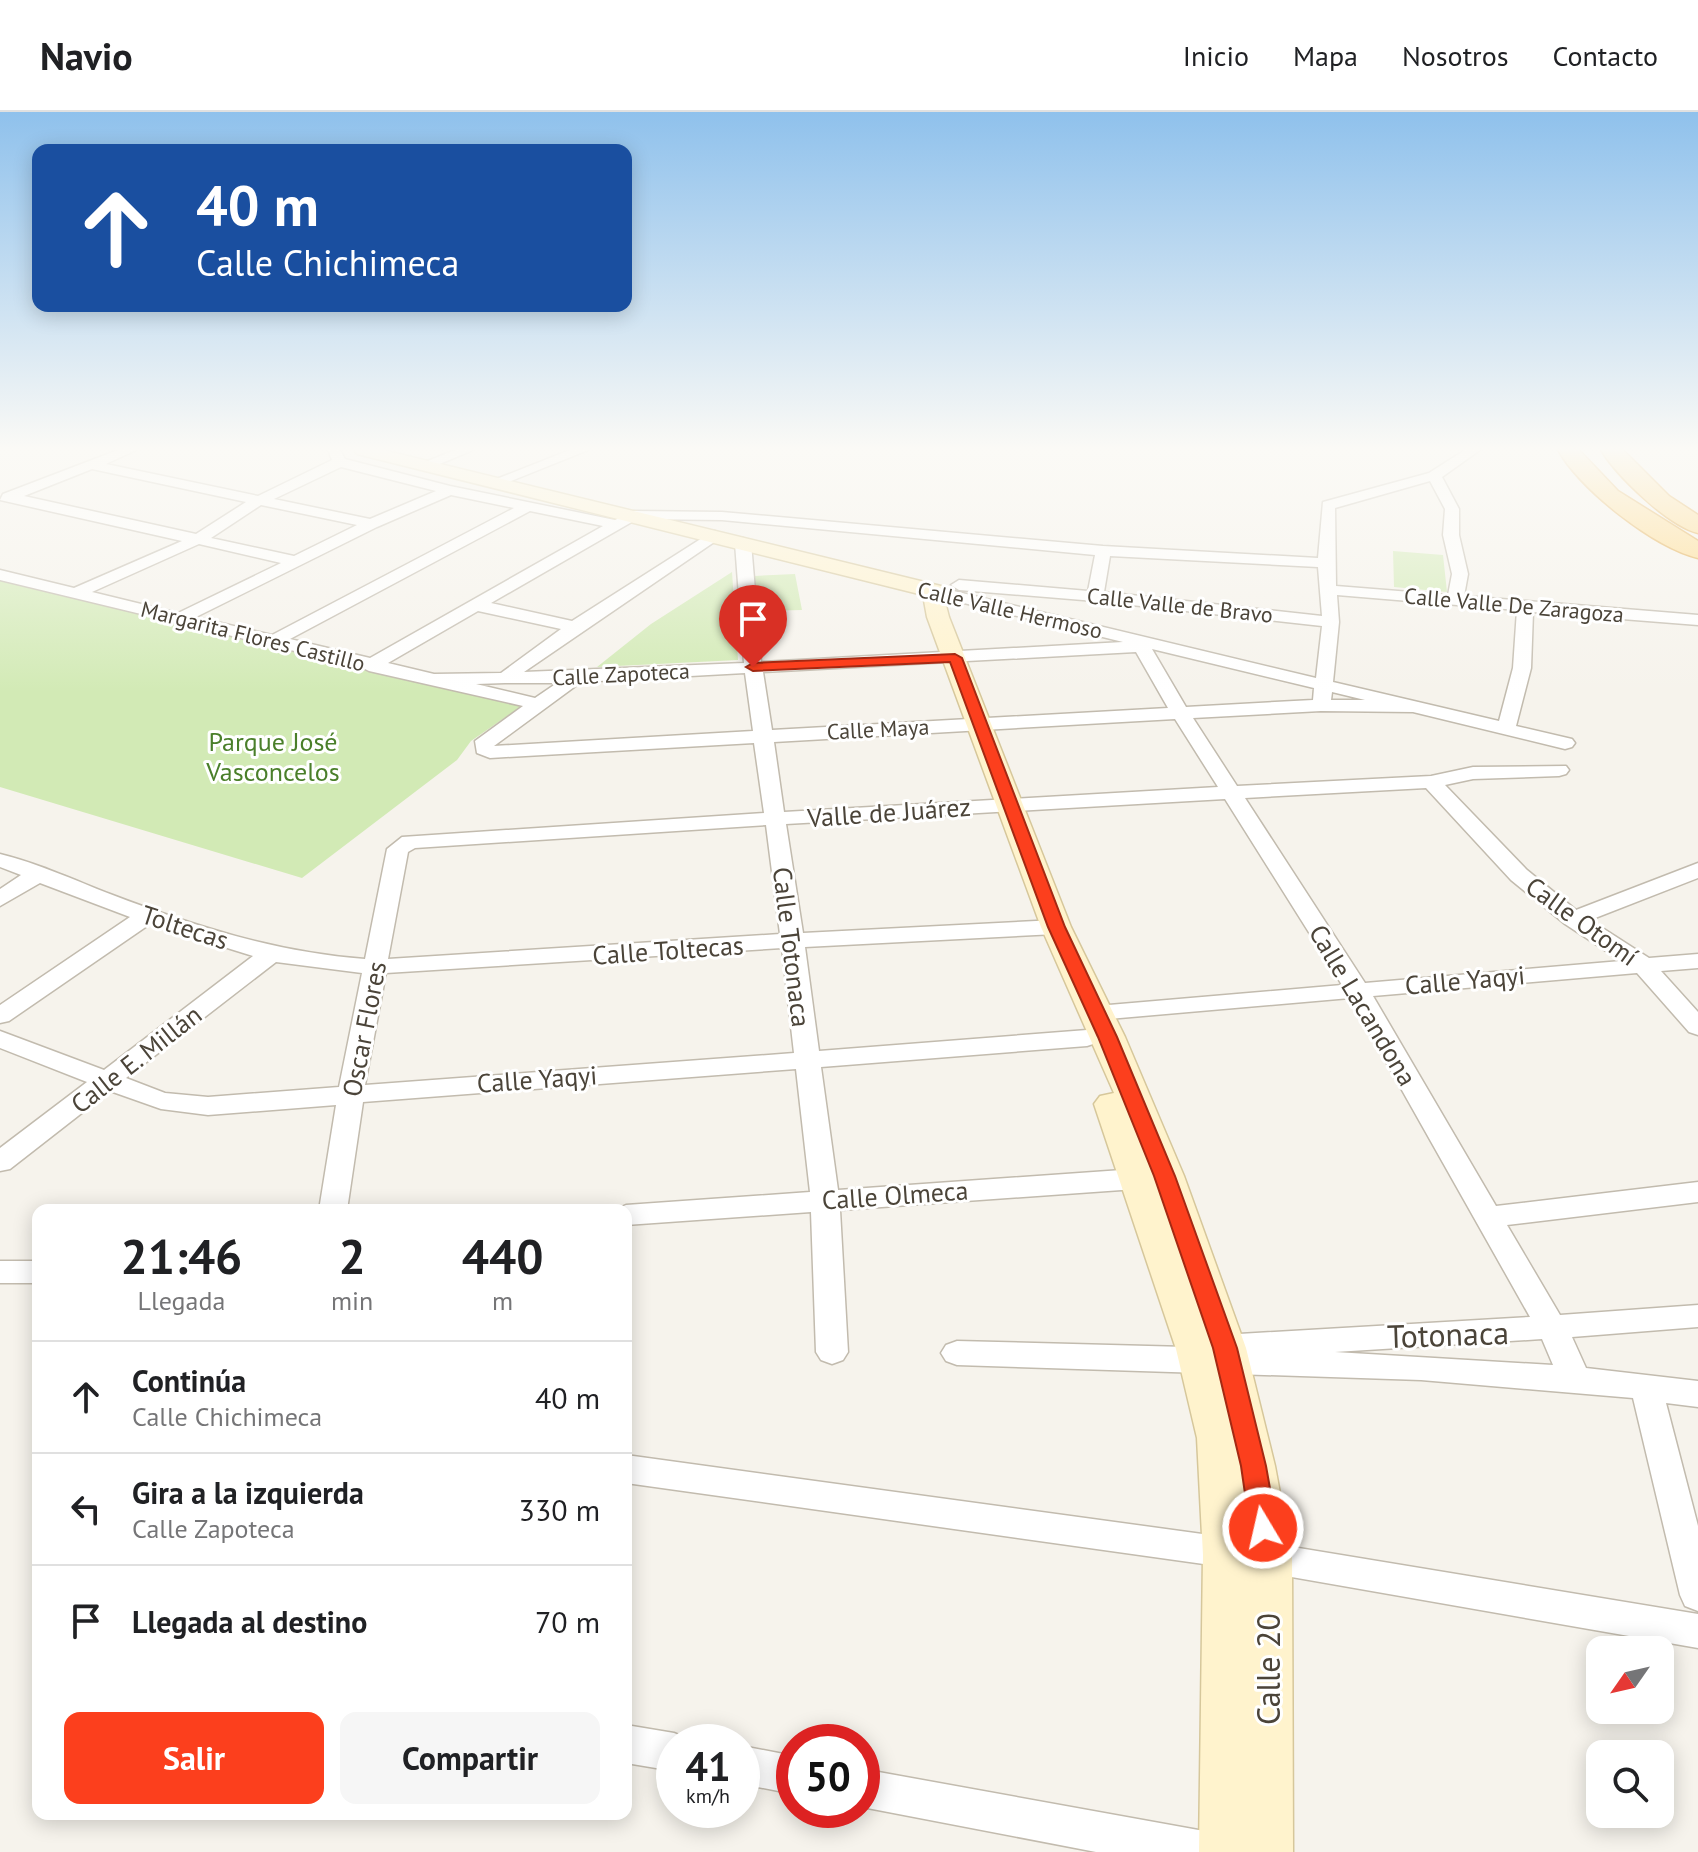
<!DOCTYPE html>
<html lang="es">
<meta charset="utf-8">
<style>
:root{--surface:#fff;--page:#f6f6f6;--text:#202124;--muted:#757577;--line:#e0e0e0;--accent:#fc3f1d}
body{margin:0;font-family:"PT Sans",sans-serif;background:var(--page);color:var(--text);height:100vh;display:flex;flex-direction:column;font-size:30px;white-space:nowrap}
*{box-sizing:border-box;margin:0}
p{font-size:26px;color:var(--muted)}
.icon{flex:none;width:44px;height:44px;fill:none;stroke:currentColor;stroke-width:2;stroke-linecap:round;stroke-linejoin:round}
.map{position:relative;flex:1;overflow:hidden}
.side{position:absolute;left:32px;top:1092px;width:600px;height:616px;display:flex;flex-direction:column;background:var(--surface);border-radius:16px;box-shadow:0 4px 20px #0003}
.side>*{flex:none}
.top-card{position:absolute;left:32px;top:32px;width:600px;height:168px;border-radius:16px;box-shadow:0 4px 20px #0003;background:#1a4fa0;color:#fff;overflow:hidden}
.needle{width:52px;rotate:236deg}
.fabs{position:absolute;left:1586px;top:1524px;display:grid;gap:16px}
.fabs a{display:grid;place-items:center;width:88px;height:88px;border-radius:16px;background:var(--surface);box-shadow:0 4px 20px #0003;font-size:40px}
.speed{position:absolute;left:656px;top:1612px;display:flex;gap:16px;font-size:40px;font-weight:700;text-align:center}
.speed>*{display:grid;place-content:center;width:104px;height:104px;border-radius:50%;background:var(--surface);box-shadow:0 4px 20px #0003;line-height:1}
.speed small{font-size:20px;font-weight:400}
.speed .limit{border:12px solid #d22;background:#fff;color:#111}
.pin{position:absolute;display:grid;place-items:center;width:68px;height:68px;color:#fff;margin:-82px -34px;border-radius:50% 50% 50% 0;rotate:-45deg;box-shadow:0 0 8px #0007}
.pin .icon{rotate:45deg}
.me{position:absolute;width:88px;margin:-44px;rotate:351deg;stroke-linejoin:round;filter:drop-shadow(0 0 6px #0008)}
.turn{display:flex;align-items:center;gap:28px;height:168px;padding:0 32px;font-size:36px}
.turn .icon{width:104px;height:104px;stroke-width:2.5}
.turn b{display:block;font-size:56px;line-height:68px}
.eta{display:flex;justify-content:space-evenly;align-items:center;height:136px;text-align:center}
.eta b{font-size:48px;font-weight:600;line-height:56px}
.action{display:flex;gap:16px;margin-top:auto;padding:16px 32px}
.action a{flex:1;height:92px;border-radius:16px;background:var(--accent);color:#fff;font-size:32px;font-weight:600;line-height:92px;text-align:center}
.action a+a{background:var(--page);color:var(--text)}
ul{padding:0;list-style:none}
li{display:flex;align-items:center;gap:24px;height:112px;padding:0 32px;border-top:2px solid var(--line)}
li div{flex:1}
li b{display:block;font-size:30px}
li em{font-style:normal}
header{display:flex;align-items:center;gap:48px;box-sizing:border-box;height:112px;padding:0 40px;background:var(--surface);border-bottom:2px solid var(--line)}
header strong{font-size:38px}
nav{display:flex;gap:44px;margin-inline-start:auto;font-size:28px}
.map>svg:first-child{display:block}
.green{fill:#d2eab5}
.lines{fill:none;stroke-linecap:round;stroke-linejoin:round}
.minor-casing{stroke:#c2bbae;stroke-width:3}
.secondary-casing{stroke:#d6c79b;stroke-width:3}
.trunk-casing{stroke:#e0a43c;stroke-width:3}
.minor{fill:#fff;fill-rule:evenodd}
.secondary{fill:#fff3cd;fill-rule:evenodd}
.trunk{fill:#ffd985;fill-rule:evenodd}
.route{fill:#fc3f1d;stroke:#a42913;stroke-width:2}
.labels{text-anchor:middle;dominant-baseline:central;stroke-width:6;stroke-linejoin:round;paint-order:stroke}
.far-street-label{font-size:22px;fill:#4b4439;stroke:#fff}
.park-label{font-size:26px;fill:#4a7f2a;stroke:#fff}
.street-label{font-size:26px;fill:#4b4439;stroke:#fff}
.near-street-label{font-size:32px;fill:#4b4439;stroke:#fff}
</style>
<header>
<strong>Navio</strong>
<nav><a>Inicio</a><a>Mapa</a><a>Nosotros</a><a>Contacto</a></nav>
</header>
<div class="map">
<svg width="1698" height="1740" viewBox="0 0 1698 1740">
<rect width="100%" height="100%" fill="#f6f3ec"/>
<!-- green -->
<path class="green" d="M1393 439 1443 443 1447 480 1394 475Z
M732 460 738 548 597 555 651 512Z
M795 462 802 498 759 499 754 464Z
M0 467 523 593 471 629 457 648 302 766 0 675Z"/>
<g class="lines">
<!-- minor casing -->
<g class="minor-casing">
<path id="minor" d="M118 338H136L106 352 258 384 332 348 328 338H340L345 347 450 374 615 408 634 399 722 400 1103 434 1318 446 1323 390 1429 361 1465 338H1480L1442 365 1459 397V423L1468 462 1464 484 1698 503V513L1533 500 1531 556 1516 614 1572 627 1575 631 1572 635 1565 637 1413 600 1321 599 1193 606 1237 674 1431 664 1473 655 1566 654 1569 658 1566 662 1559 664 1473 667 1445 673 1527 758 1576 798 1698 751V766L1590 808 1649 846 1698 842V856L1661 859 1698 900V923L1689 920 1637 861 1373 884 1496 1094 1698 1070V1090L1507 1113 1560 1203 1698 1193V1215L1572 1225 1586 1256 1698 1269V1295L1666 1291 1698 1414V1499L1685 1494 1680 1483 1633 1286 1421 1268 957 1253 946 1249 941 1241 946 1233 957 1229 1224 1236 1228 1226 1239 1222 1530 1205 1350 886 1097 908 1088 906 1085 901 1088 896 1097 894 1342 873 1225 687 786 712 803 821 1056 808 1064 810 1067 815 1064 820 1056 822 805 835 819 939 1087 918 1096 921 1100 926 1096 931 1087 934 821 955 838 1078 1150 1056 1160 1059 1164 1066 1160 1073 1150 1076 840 1098 848 1240 843 1248 832 1252 821 1248 816 1240 811 1100 626 1113V1098H615L626 1093 810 1080 796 957 363 990 347 1098H319L336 993 208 1003 161 997 110 979 10 1057 0 1059V1036L87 970 0 936V919L104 958 253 844 150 812 9 909 0 911V893L130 805 40 771 0 794V777L21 763 0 755V742C37 751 74 768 110 782 194 814 275 840 365 847L387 737 402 725 764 701 754 631 490 646 477 641 475 629 523 594 369 559 361 555 0 468V458L74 476 182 429 0 388 3 382ZM341 355 436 379 370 407 274 387ZM92 357 246 390 196 422 24 384ZM1430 369 1445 397 1443 423 1452 462 1448 483 1336 474 1335 396ZM451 383 514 396 272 523 196 505 377 415ZM261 393 357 413 294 444 211 426ZM530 399 603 414 370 546 290 527ZM637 407 722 408 1095 443 1088 479 959 468 951 473 959 478 1095 489 1322 514 1316 566 933 474 927 476V482L1123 530 761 550 751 431 743 426 735 431 744 551 524 560 723 424 715 419 710 421 572 509 491 491ZM199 432 281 451 178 501 92 480ZM1110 444 1318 455 1322 504 1104 480ZM1337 483 1517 498 1513 556 1499 609 1333 570 1339 510ZM478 499 561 517 501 561 434 562 388 551ZM1152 537 1314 576 1313 588 1186 595ZM1136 540 1168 596 772 618 763 560ZM745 561 753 619 494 634 581 570ZM505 571H557L535 586 476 572ZM1332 580 1365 588H1331ZM1175 607 1218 675 784 700 774 630ZM1426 676 1511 768 1565 812 1621 849 1365 871 1245 686ZM766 713 780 822 388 847 408 740 415 736ZM782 836 794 941 365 973 386 861ZM276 850 362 861 339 975 208 985 165 981 126 966ZM1542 1227 1553 1253 1335 1240Z
M455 338H473L430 356 418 353Z
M570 338H588L501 373H491L489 370Z
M0 1149H38V1171H0Z
M626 1343 1268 1431 1698 1502V1536L1268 1461 626 1371Z
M626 1613 674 1621 688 1627 689 1630H674V1659L626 1651Z
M742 1634 794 1644V1682L742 1672Z
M862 1657 1204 1719 1219 1725 1225 1740H1096L862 1695Z"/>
</g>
<!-- secondary casing -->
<g class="secondary-casing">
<path id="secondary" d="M354 338H383L941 474 949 505 1071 815 1125 925 1184 1064 1246 1236 1275 1354 1292 1446 1293 1740H1199L1203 1443 1197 1326 1176 1237 1094 992 1100 984 1114 981 1041 815 927 505 923 483 357 342Z"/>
</g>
<!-- trunk casing -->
<g class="trunk-casing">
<path id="trunk" d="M1558 338H1579L1618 379 1698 429V446C1653 435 1581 378 1558 338Z
M1601 338H1623L1669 384 1698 403V421C1668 414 1616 363 1601 338Z"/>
</g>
<!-- minor -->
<use href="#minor" class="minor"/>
<!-- secondary -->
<use href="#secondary" class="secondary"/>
<!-- trunk -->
<use href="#trunk" class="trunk"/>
</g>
<!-- sky -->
<linearGradient id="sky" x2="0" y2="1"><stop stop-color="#8fc1ec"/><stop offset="0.58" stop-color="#fbfaf6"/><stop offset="1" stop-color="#fbfaf6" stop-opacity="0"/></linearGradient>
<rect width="1698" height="581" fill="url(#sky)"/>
<!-- route -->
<path class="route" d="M955 542 962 546 1065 815 1117 925 1175 1064 1237 1236 1266 1354 1277 1416 1273 1424 1263 1427 1254 1424 1250 1416 1241 1354 1213 1236 1154 1064 1098 925 1048 815 950 550 753 559 746 555 753 551Z"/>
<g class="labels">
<!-- far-street labels -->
<g class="far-street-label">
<text transform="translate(1180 493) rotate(6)">Calle Valle de Bravo</text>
<text transform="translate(1514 493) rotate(5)">Calle Valle De Zaragoza</text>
<text transform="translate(1010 498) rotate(13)">Calle Valle Hermoso</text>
<text transform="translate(253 524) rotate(14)">Margarita Flores Castillo</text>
<text transform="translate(621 562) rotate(-3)">Calle Zapoteca</text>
<text transform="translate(878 617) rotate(-3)">Calle Maya</text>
</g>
<!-- park labels -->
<g class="park-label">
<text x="273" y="629">Parque José<tspan x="273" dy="30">Vasconcelos</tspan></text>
</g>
<!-- street labels -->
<g class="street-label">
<text transform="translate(889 700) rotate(-4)">Valle de Juárez</text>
<text transform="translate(1582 809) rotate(36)">Calle Otomí</text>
<text transform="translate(185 815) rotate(18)">Toltecas</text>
<text transform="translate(792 835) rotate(83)">Calle Totonaca</text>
<text transform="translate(668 838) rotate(-4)">Calle Toltecas</text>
<text transform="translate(1465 868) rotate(-5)">Calle Yaqyi</text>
<text transform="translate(1363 893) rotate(59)">Calle Lacandona</text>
<text transform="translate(364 917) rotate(-79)">Oscar Flores</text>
<text transform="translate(136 947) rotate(-38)">Calle E. Millán</text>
<text transform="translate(537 967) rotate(-4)">Calle Yaqyi</text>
<text transform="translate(895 1083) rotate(-4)">Calle Olmeca</text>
</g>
<!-- near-street labels -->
<g class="near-street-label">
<text transform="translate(1448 1222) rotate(-2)">Totonaca</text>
<text transform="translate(1268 1557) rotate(-90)">Calle 20</text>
</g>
</g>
</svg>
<div class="fabs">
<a><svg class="needle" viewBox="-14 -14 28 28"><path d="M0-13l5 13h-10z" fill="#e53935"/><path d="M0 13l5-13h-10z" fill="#757577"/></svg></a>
<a><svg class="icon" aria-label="search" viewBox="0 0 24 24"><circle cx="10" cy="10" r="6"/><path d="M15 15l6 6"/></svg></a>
</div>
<div class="speed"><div>41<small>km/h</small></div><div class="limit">50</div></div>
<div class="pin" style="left:753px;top:555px;background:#d93025"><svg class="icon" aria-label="arrive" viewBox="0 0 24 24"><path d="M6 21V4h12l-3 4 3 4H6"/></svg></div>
<svg class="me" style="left:1263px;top:1416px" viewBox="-20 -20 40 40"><circle r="17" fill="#fc3f1d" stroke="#fff" stroke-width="3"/><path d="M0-11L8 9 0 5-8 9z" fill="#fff"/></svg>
<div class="top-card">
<div class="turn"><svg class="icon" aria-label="ahead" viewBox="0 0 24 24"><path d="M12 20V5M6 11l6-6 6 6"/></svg><div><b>40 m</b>Calle Chichimeca</div></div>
</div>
<section class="side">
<div class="eta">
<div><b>21:46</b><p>Llegada</p></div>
<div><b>2</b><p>min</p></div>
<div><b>440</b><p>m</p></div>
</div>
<ul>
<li><svg class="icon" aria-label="ahead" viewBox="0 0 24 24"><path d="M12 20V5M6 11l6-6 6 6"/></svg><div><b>Continúa</b><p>Calle Chichimeca</p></div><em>40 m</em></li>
<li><svg class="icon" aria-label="left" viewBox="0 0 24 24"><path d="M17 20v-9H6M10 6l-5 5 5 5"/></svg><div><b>Gira a la izquierda</b><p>Calle Zapoteca</p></div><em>330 m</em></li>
<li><svg class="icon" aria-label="arrive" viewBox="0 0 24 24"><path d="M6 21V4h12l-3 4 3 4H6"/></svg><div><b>Llegada al destino</b></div><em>70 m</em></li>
</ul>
<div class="action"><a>Salir</a><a>Compartir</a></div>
</section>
</div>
